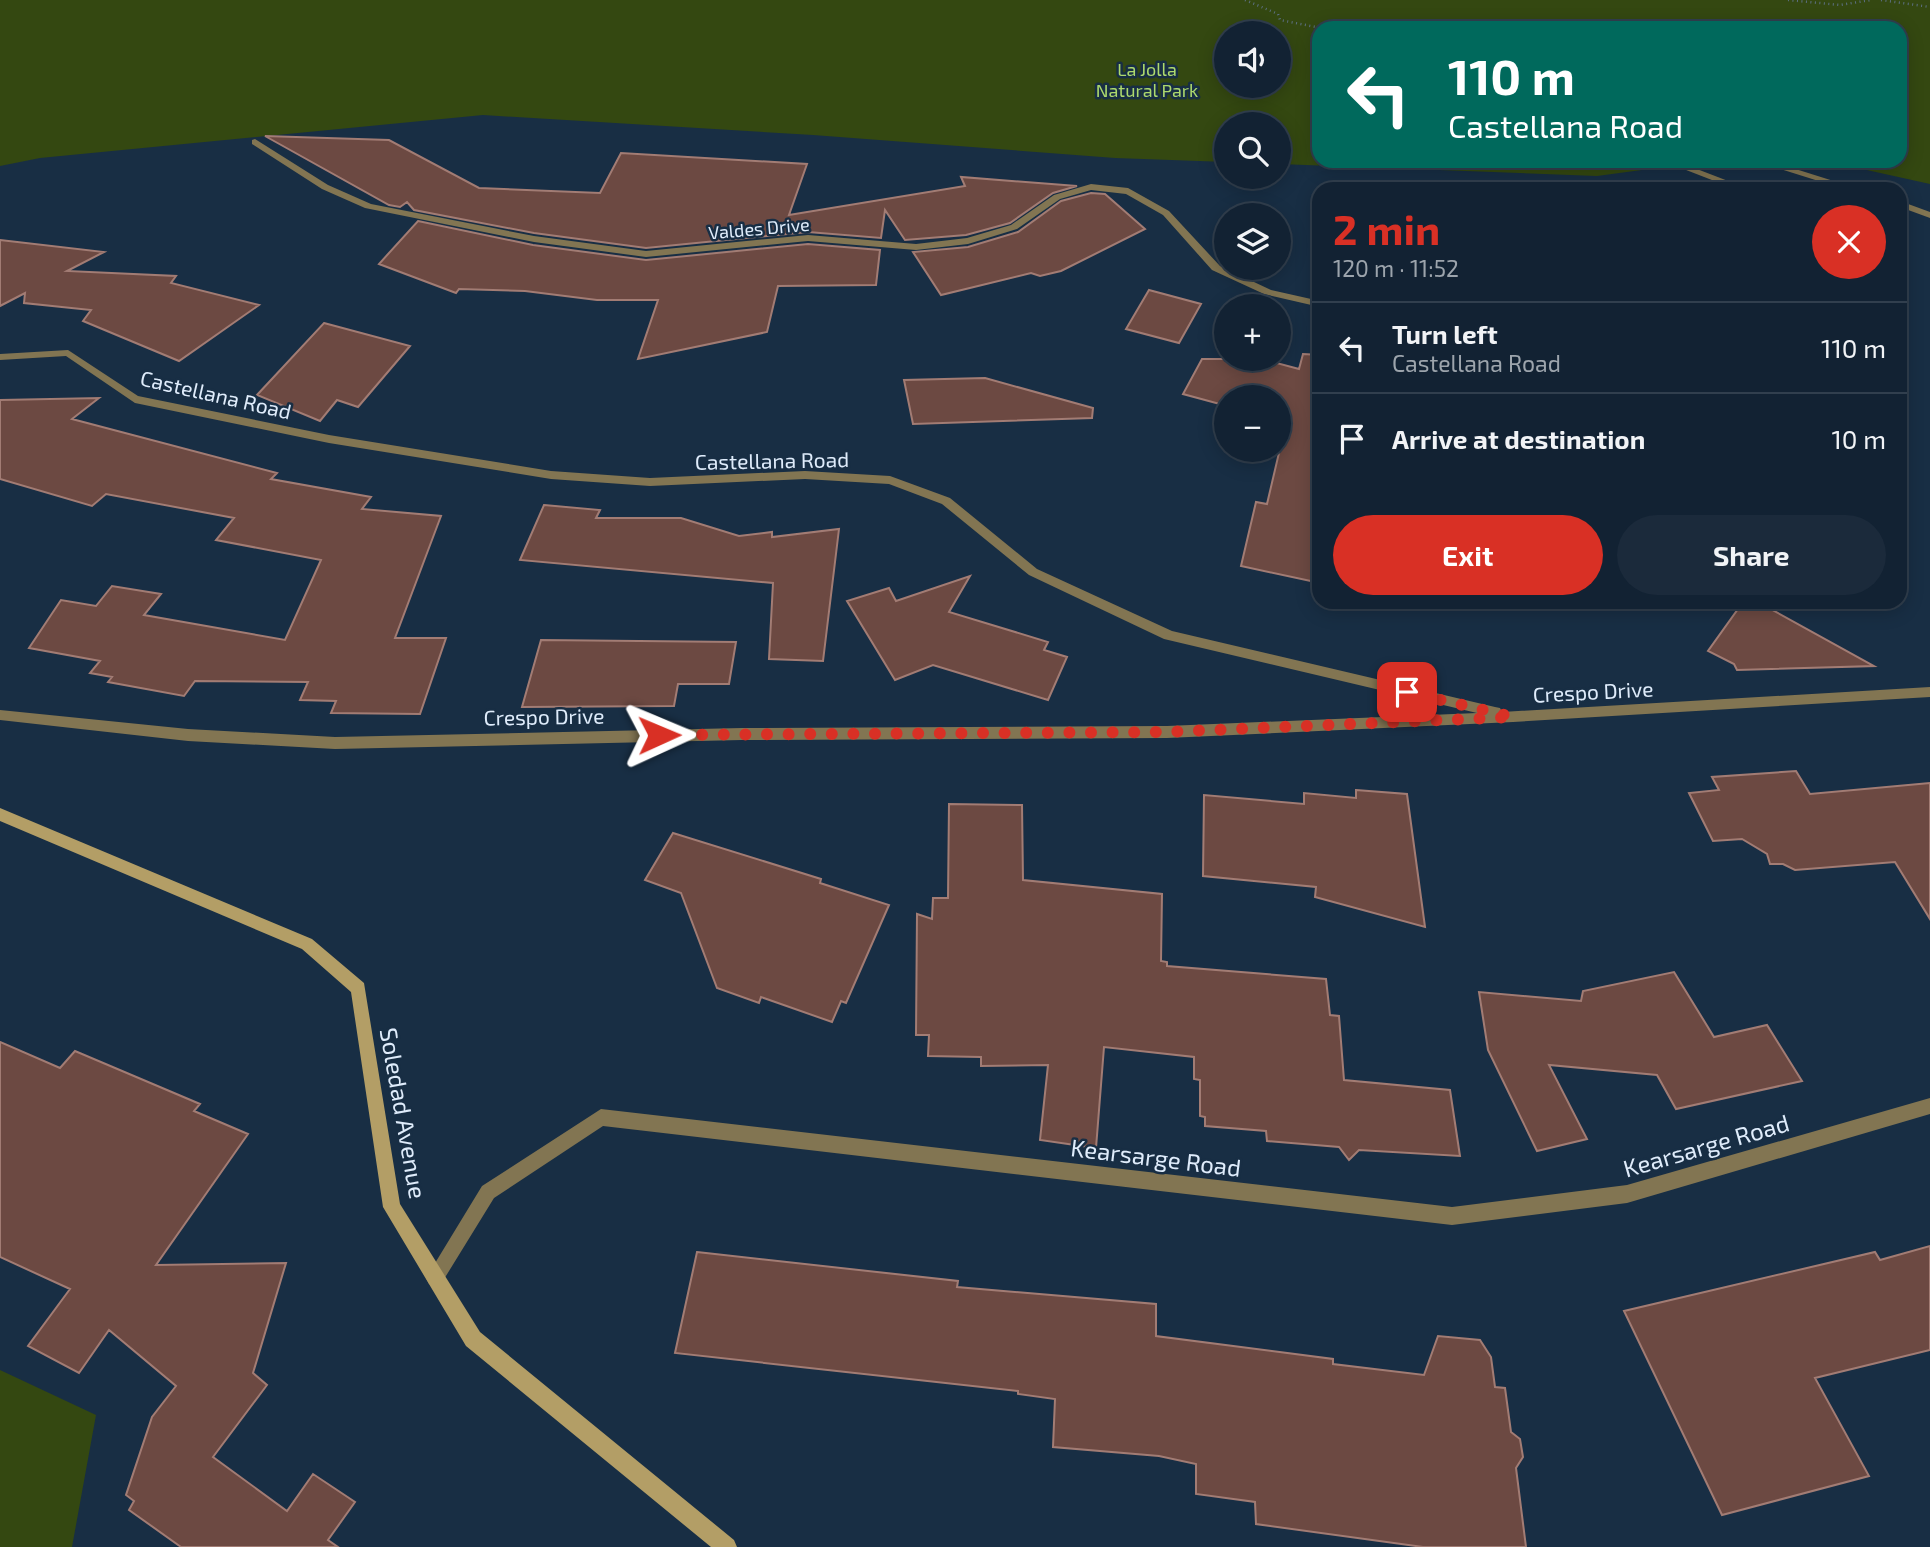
<!DOCTYPE html>
<meta charset="utf-8">
<style>
:root{--surface:#122233;--page:#1b2a3b;--text:#f1f3f6;--muted:#9ca4ac;--line:#313f4e;--accent:#d93025}
body{margin:0;font-family:"Exo 2",sans-serif;background:var(--page);color:var(--text);height:100vh;display:flex;flex-direction:column;font-size:26px;white-space:nowrap}
*{box-sizing:border-box;margin:0}
p{font-size:23px;color:var(--muted)}
.icon{flex:none;width:38px;height:38px;fill:none;stroke:currentColor;stroke-width:2;stroke-linecap:round;stroke-linejoin:round}
.map{position:relative;flex:1;overflow:hidden}
.details{position:absolute;left:1312px;top:182px;width:595px;height:427px;display:flex;flex-direction:column;background:var(--surface);border-radius:21px;box-shadow:0 4px 18px #0003,0 0 0 2px var(--line)}
.details>*{flex:none}
.banner{position:absolute;left:1312px;top:21px;width:595px;height:147px;border-radius:21px;box-shadow:0 4px 18px #0003,0 0 0 2px var(--line);background:#00695c;color:#fff;overflow:hidden}
.fabs{position:absolute;left:1214px;top:21px;display:grid;gap:14px}
.fabs a{display:grid;place-items:center;width:77px;height:77px;border-radius:50%;background:var(--surface);box-shadow:0 4px 18px #0003,0 0 0 2px var(--line);font-size:35px}
.pin{position:absolute;display:grid;place-items:center;width:60px;height:60px;color:#fff;margin:-30px;border-radius:14px;box-shadow:0 4px 10px #0006}
.me{position:absolute;width:77px;margin:-38px;rotate:89deg;stroke-linejoin:round;filter:drop-shadow(0 0 5px #0008)}
.turn{display:flex;align-items:center;gap:24px;height:147px;padding:0 21px;font-size:32px}
.turn .icon{width:91px;height:91px;stroke-width:2.5}
.turn b{display:block;font-size:49px;line-height:60px}
.round{display:grid;place-items:center;flex:none;width:74px;height:74px;border-radius:37px;background:var(--page)}
.overview{display:flex;align-items:center;justify-content:space-between;height:119px;padding:0 21px}
h1{font-size:42px;font-weight:700;line-height:52px;color:var(--accent)}
.action{display:flex;gap:14px;margin-top:auto;padding:14px 21px}
.action a{flex:1;height:80px;border-radius:42px;background:var(--accent);color:#fff;font-size:28px;font-weight:700;line-height:80px;text-align:center}
.action a+a{background:var(--page);color:var(--text)}
ul{padding:0;list-style:none}
li{display:flex;align-items:center;gap:21px;height:91px;padding:0 21px;border-top:2px solid var(--line)}
li div{flex:1}
li b{display:block;font-size:26px}
li em{font-style:normal}
.map>svg:first-child{display:block}
.green{fill:#344811;fill-rule:evenodd}
.building{fill:#6c4942;stroke:#a27c74;stroke-width:2}
.lines{fill:none;stroke-linecap:round;stroke-linejoin:round}
.path{stroke:#5d7083;stroke-width:2.5;stroke-dasharray:1 3.5;stroke-linecap:butt}
.street{fill:#827552;fill-rule:evenodd}
.secondary{fill:#b39e66;fill-rule:evenodd}
.route{stroke:#d93025;stroke-width:12;stroke-dasharray:0 21.6}
.labels{text-anchor:middle;dominant-baseline:central;stroke-width:5;stroke-linejoin:round;paint-order:stroke}
.far-park-label{font-size:18px;fill:#add96d;stroke:#182e44}
.far-street-label{font-size:18px;fill:#dfecfb;stroke:#182e44}
.street-label{font-size:21px;fill:#dfecfb;stroke:#182e44}
.near-street-label{font-size:24px;fill:#dfecfb;stroke:#182e44}
</style>
<div class="map">
<svg width="1930" height="1547" viewBox="0 0 1930 1547">
<rect width="100%" height="100%" fill="#182e44"/>
<!-- green -->
<path class="green" d="M0 0H1930V184L1826 161H1900V28H1320V161H1709L1597 176 1279 164V124H1227V162L1115 158 813 135 483 115 40 158 0 166ZM1227 33H1279V86H1227Z
M0 1370 96 1415 72 1547H0Z"/>
<!-- building -->
<path class="building" d="M265 136 389 140 479 188 600 193 621 153 807 164 789 215 965 186 961 177 1077 186 1053 193 1010 223 966 235 905 240 885 210 881 238 808 232 646 248 534 233 414 210 407 202 400 207 389 205Z
M1091 193 1105 194 1145 229 1061 271 1040 276 1031 273 941 295 913 252 968 247 1018 232 1061 201Z
M418 221 533 245 646 260 808 244 880 250 876 285 778 286 767 332 638 359 658 300H597L525 291 459 289 456 293 379 264Z
M0 240 104 252 67 271 176 276 171 283 259 305 179 361 83 321 91 310 24 303 25 293 0 306Z
M1149 290 1201 304 1179 343 1126 329Z
M324 323 410 346 358 407 337 400 320 421 257 395Z
M1303 354 1320 355V583L1241 566 1256 502 1267 504 1286 423 1279 421V397H1227V406L1183 394 1202 359H1262L1299 369Z
M985 378 1093 408 1092 418 913 424 904 380Z
M99 398 72 419 277 473 271 479 371 497 362 509 441 516 395 638H446L420 714 331 713 336 701 300 700 308 682 195 681 184 696 108 682 112 677 90 673 100 661 29 648 61 600 96 606 112 586 161 594 144 615 285 640 321 560 216 540 234 518 106 494 92 506 0 479V400Z
M544 505 600 510 596 518H681L739 536 772 532V537L839 529 823 661 769 659 773 583 520 560Z
M970 576 949 612 1048 642 1044 650 1067 657 1048 700 933 665 895 680 847 601 889 588 896 601Z
M1743 602H1758L1874 666 1737 670 1734 664 1708 651Z
M541 640 736 642 729 684H678L674 706 522 707Z
M1796 771 1810 794 1930 783V919L1895 862 1795 870 1783 864H1770L1767 854 1742 839 1713 841 1689 793 1719 790 1712 777Z
M1356 790 1407 794 1425 927 1315 897 1316 887 1203 876 1204 795 1304 804V793L1356 798Z
M949 804 1022 805 1023 880 1162 894 1161 961 1167 962V966L1326 979 1330 1015 1339 1016 1344 1080 1450 1090 1460 1156 1359 1150 1349 1160 1339 1147 1267 1141 1266 1131 1205 1126V1117L1200 1116V1080L1194 1079V1057L1104 1047 1096 1148 1040 1140 1048 1065 981 1066V1057L928 1056 929 1035H916L917 914 932 919 933 898H948Z
M673 833 821 879 820 883 889 905 846 1003 841 1001 832 1022 761 997 759 1003 717 988 681 893 645 880Z
M1674 972 1714 1037 1767 1025 1802 1081 1676 1109 1657 1075 1549 1065 1587 1139 1537 1151 1488 1050 1479 992 1581 1001 1583 991Z
M0 1042 60 1068 75 1051 200 1104 194 1111 248 1134 156 1265 286 1263 253 1373 267 1385 213 1457 287 1511 313 1474 355 1502 328 1540 338 1547H181L129 1510 134 1501 126 1495 152 1417 176 1386 109 1330 79 1373 28 1346 70 1289 0 1257Z
M1930 1246V1350L1815 1378 1869 1476 1722 1515 1624 1311 1875 1252 1880 1260Z
M697 1252 958 1281 957 1287 1156 1304V1336L1333 1359V1364L1424 1375 1438 1336 1480 1340 1491 1357 1495 1387 1505 1388 1511 1432 1520 1439 1523 1457 1516 1468 1526 1547H1423L1256 1524 1255 1502 1196 1494V1464L1159 1456 1053 1447 1055 1399 1018 1394V1391L675 1353Z"/>
<g class="lines">
<!-- path -->
<path class="path" d="M1245 0 1278 14 1280 20 1321 28
M1788 0 1840 5 1871 0
M1881 0 1930 7"/>
<!-- street -->
<path class="street" d="M255 139 328 185 371 204 534 236 646 251 808 235 916 244 967 238 1011 225 1054 195 1091 184 1128 188 1169 211 1220 266 1271 290 1320 301V307L1264 294 1212 270 1163 215 1126 194 1091 190 1060 199 1017 229 968 244 916 250 808 241 646 257 534 242 365 208 322 189 252 144V140Z
M1663 161H1676L1749 189H1735Z
M1755 161H1770L1859 189H1844Z
M1900 201 1930 212V218L1900 207Z
M68 350 138 396 329 435 551 471 650 478 805 471 890 476 950 498 1037 569 1172 631 1495 707 1500 708 1502 712 1930 687V697L1513 722 1167 738 742 740 335 749 188 741 0 720V710L188 729 335 737 742 728 1167 726 1477 713 1164 639 1029 575 942 504 889 484 805 479 650 486 551 479 329 443 135 403 66 356 0 360V354Z
M1930 1098V1114L1627 1203 1452 1225 603 1126 494 1198 441 1284 435 1287 429 1284 426 1278 482 1186 601 1109 1452 1207 1627 1185Z"/>
<!-- secondary -->
<path class="secondary" d="M0 808 312 939 364 983 400 1204 480 1332 734 1540 737 1547H711L466 1346 383 1207 351 992 302 949 0 821Z"/>
</g>
<g class="lines">
<!-- route -->
<path class="route" d="M659 735 1167 732 1513 717 1407 692"/>
</g>
<g class="labels">
<!-- far-park labels -->
<g class="far-park-label">
<text x="1147" y="69">La Jolla<tspan x="1147" dy="21">Natural Park</tspan></text>
</g>
<!-- far-street labels -->
<g class="far-street-label">
<text transform="translate(759 228) rotate(-5)">Valdes Drive</text>
</g>
<!-- street labels -->
<g class="street-label">
<text transform="translate(216 394) rotate(13)">Castellana Road</text>
<text transform="translate(772 460) rotate(-1)">Castellana Road</text>
<text transform="translate(1593 691) rotate(-3)">Crespo Drive</text>
<text transform="translate(544 716) rotate(-1)">Crespo Drive</text>
</g>
<!-- near-street labels -->
<g class="near-street-label">
<text transform="translate(404 1113) rotate(80)">Soledad Avenue</text>
<text transform="translate(1706 1145) rotate(-16)">Kearsarge Road</text>
<text transform="translate(1156 1157) rotate(7)">Kearsarge Road</text>
</g>
</g>
</svg>
<div class="fabs">
<a><svg class="icon" aria-label="sound" viewBox="0 0 24 24"><path d="M4 9h4l5-4v14l-5-4H4zM17 9q2 3 0 6"/></svg></a>
<a><svg class="icon" aria-label="search" viewBox="0 0 24 24"><circle cx="10" cy="10" r="6"/><path d="M15 15l6 6"/></svg></a>
<a><svg class="icon" aria-label="layers" viewBox="0 0 24 24"><path d="M12 4l9 5-9 5-9-5zM3 14l9 5 9-5"/></svg></a>
<a>+</a>
<a>−</a>
</div>
<div class="pin" style="left:1407px;top:692px;background:#d93025"><svg class="icon" aria-label="arrive" viewBox="0 0 24 24"><path d="M6 21V4h12l-3 4 3 4H6"/></svg></div>
<svg class="me" style="left:659px;top:735px" viewBox="-20 -20 40 40"><path d="M0-17L14 15 0 8-14 15z" fill="#d93025" stroke="#fff" stroke-width="4"/></svg>
<div class="banner">
<div class="turn"><svg class="icon" aria-label="left" viewBox="0 0 24 24"><path d="M17 20v-9H6M10 6l-5 5 5 5"/></svg><div><b>110 m</b>Castellana Road</div></div>
</div>
<section class="details">
<div class="overview"><div><h1>2 min</h1><p>120 m · 11:52</p></div><a class="round" style="background:#d93025;color:#fff"><svg class="icon" aria-label="close" viewBox="0 0 24 24"><path d="M6 6l12 12M18 6L6 18"/></svg></a></div>
<ul>
<li><svg class="icon" aria-label="left" viewBox="0 0 24 24"><path d="M17 20v-9H6M10 6l-5 5 5 5"/></svg><div><b>Turn left</b><p>Castellana Road</p></div><em>110 m</em></li>
<li><svg class="icon" aria-label="arrive" viewBox="0 0 24 24"><path d="M6 21V4h12l-3 4 3 4H6"/></svg><div><b>Arrive at destination</b></div><em>10 m</em></li>
</ul>
<div class="action"><a>Exit</a><a>Share</a></div>
</section>
</div>
